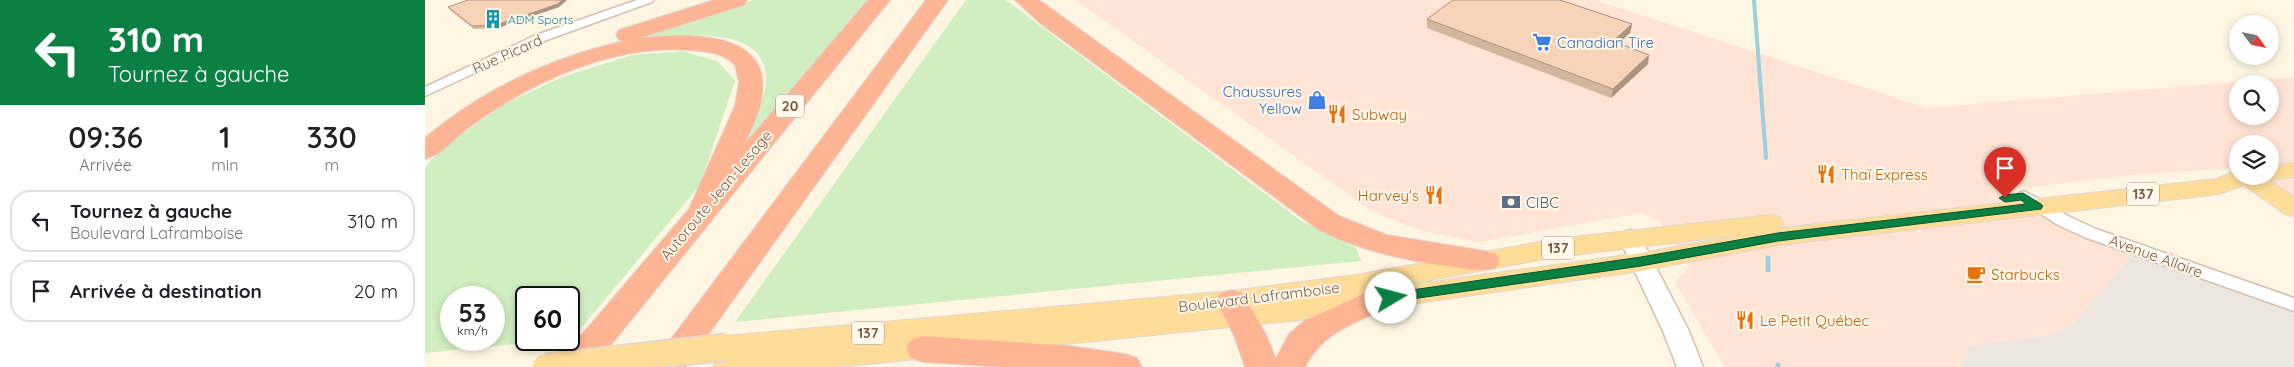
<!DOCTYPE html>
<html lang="fr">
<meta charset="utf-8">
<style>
:root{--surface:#fff;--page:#f6f6f6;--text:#202124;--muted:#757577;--line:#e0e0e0}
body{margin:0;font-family:Quicksand,sans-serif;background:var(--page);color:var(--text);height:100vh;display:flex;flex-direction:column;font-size:19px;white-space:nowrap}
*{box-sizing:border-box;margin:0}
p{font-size:16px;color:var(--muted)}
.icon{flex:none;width:28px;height:28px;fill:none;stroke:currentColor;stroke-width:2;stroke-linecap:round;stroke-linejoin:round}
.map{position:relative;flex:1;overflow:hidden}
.details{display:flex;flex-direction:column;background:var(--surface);width:425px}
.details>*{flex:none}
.guide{background:#0b8043;color:#fff;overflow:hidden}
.needle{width:32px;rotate:123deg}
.controls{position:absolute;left:1804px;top:15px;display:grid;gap:10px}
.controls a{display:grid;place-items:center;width:50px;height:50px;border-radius:50%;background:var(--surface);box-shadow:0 2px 8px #0003;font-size:25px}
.speed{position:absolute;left:15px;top:286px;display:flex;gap:10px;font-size:25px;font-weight:700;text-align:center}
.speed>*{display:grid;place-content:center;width:65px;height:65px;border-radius:50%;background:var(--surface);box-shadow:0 2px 8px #0003;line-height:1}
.speed small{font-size:12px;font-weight:400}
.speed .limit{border:2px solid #111;border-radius:8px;background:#fff;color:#111}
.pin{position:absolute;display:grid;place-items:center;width:42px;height:42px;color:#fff;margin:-51px -21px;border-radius:50% 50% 50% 0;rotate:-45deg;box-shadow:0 0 5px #0007}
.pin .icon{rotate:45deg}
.me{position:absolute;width:55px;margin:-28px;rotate:82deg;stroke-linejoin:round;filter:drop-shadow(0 0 4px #0008)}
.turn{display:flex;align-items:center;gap:18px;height:105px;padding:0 25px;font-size:22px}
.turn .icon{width:65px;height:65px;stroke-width:2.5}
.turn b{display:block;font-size:35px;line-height:42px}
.eta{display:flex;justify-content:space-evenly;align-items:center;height:85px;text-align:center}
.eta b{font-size:30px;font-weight:600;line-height:35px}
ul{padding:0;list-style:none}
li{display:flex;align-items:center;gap:15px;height:62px;margin:0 10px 8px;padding:0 15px;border:2px solid var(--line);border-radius:20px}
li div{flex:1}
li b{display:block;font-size:19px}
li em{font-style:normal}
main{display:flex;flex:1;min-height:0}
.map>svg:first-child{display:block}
.commercial{fill:#ffe4d6;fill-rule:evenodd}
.industrial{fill:#ede6de}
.green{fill:#d1eec0;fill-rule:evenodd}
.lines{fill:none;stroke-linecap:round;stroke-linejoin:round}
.stream-far1{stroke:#9bd0dd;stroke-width:4}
.stream{stroke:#9bd0dd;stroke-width:5}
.street-casing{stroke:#d3beab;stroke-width:3}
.secondary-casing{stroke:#d7bea8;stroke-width:3}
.primary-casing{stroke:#dfd7d3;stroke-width:2}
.highway-casing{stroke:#dfd7d3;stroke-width:2}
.street{fill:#fff;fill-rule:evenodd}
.secondary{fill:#fff;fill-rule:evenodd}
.primary{fill:#fd9;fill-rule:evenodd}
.highway{fill:#ffb494;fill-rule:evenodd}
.primary-bridge-casing{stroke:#dfd7d3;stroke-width:29;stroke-linecap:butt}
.primary-bridge{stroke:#fd9;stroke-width:26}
.wall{fill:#d4b59e}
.shaded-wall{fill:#ad9481}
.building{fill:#f7d3b8;stroke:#ad9481}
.route{fill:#0b8043;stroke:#07532c}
.labels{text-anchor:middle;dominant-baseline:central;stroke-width:4;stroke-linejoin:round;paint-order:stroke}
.far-culture-label{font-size:12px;fill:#0d838f;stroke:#fff8eb;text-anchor:start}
.shield{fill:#fff8eb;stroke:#a18978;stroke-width:1}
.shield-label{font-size:14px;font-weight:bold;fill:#795a46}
.shop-label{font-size:15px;fill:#366cbe;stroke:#fff8eb;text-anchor:start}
.street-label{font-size:15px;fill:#795a46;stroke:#fff8eb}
.food-label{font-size:15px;fill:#c56008;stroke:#fff8eb;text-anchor:start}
.service-label{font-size:15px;fill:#4e5e75;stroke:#fff8eb;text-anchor:start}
</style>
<main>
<section class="details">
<div class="guide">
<div class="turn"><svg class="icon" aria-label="left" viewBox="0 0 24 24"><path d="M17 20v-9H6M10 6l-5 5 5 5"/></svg><div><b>310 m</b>Tournez à gauche</div></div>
</div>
<div class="eta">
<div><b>09:36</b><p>Arrivée</p></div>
<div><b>1</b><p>min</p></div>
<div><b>330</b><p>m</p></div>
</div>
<ul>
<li><svg class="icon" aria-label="left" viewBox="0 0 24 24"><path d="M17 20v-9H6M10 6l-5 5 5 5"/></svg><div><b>Tournez à gauche</b><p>Boulevard Laframboise</p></div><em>310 m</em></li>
<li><svg class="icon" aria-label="arrive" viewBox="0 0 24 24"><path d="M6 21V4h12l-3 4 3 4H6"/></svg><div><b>Arrivée à destination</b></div><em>20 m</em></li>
</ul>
</section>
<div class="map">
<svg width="1869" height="367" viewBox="0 0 1869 367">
<rect width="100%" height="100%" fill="#fef5e3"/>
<!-- commercial -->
<path class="commercial" d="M651 0H1169L1502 108 1869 77V203L1828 176H1845V144H1812V168L1708 175 1573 191 1709 253 1646 325 1626 335 1544 345 1536 361V367H1300L1250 282 1264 267 1234 220 1216 213 1054 242 998 231 948 212ZM1812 84H1845V116H1812Z"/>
<!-- industrial -->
<path class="industrial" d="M1709 253 1869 308V367H1536V361L1544 345 1626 335 1646 325Z"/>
<!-- green -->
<path class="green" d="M328 0H442L319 145 313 144C320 131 338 103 340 89 354 9 217 41 176 48L284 16Z
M541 0H581L875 220 931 248 936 261 310 322Z
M257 51 292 61 310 80 275 185 148 338 144 339V298H101V340H130L0 353V167L19 146 80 104 137 77 207 55ZM26 298H69V340H26Z"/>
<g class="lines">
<!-- stream-far1 -->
<path class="stream-far1" d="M1329 0 1341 158"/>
<!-- stream -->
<path class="stream" d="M1343 258V270
M1353 365V367"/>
<!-- street casing -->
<g class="street-casing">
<path id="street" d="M212 0H229L227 2 119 41 0 96V87L111 35Z
M1599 191 1643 216 1671 229 1869 298V311L1659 237 1631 224 1594 199 1591 196 1594 193Z"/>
</g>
<!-- secondary casing -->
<g class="secondary-casing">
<path id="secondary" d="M1205 230 1213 233 1216 238 1264 331 1278 367H1252L1238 331 1194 238 1197 233Z"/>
</g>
<!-- primary casing -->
<g class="primary-casing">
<path id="primary" d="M1869 163V177L1844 180 1869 197V216L1860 214 1819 185 1794 194 1353 245 1216 271 875 320 413 367H288L293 359 299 357 291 355 287 347 291 339 301 336 807 291 931 275 1131 239 1346 215 1355 217 1358 223 1355 228 1791 179 1812 171V176H1845V166ZM1322 234 1216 253 955 289 1131 257Z"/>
</g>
<!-- highway casing -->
<g class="highway-casing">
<path id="highway" d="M289 0H322L319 5 215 38C258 34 346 28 337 95 335 113 326 129 319 145L443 0H465L168 367H132L137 358 264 209 310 106 314 82 310 65C297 52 282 52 264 50 196 45 124 74 68 111 57 118 46 125 37 133 25 143 15 155 0 159V138C58 89 125 58 199 41L194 40 191 35 194 30Z
M501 0H523L260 367H225Z
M590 0H614L914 216 962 235 1060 251 1071 254 1075 261 1071 268C1056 272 1043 269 1028 267 982 261 936 251 894 230L615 23Z
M950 289 961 292 966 300 961 308C927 325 899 331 880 367H820L809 335 791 301 796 293 807 290 818 293 841 335 851 359 864 334 879 321Z
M498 336 645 346 700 354 712 358 717 367H577L498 362 486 358 481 349 486 340Z"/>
</g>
<!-- street -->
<use href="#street" class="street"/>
<!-- secondary -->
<use href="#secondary" class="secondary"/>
<!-- primary -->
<use href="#primary" class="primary"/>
<!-- highway -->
<use href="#highway" class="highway"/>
<!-- primary-bridge casing -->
<g class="primary-bridge-casing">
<path id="primary-bridge" d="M121 367 301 347"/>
</g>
<!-- primary-bridge -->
<use href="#primary-bridge" class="primary-bridge"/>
</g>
<!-- wall -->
<path class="wall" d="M142 0 134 7 73 28 49 29 25 10 23 7Z
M1002 19 1207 24 1205 33 1194 44 1223 64 1186 98 1002 28Z"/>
<!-- shaded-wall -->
<path class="shaded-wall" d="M137 0H142L134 7 73 28 71 25Z
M1207 24 1205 33 1186 50 1188 41Z
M1224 55 1223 64 1186 98 1188 89Z"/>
<!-- building -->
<path class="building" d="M43 0H137L133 4 71 25 47 26 23 7Z
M1028 0H1135L1207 24 1188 41 1224 55 1188 89 1002 19Z"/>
<!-- route -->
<path class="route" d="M1598 193 1616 204 1618 206 1616 209 1353 241 1216 266 966 302 959 298 966 293 1216 257 1353 233 1601 204 1596 200 1580 202 1574 198 1580 195Z"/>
<!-- icons -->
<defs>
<g id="building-bare" transform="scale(1.5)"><path d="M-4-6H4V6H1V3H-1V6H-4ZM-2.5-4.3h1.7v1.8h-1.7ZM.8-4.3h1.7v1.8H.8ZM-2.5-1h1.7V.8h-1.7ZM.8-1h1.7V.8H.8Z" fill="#0f9aa8" stroke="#fff8eb" stroke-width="2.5" paint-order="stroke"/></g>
<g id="supermarket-bare" transform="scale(1.5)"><path d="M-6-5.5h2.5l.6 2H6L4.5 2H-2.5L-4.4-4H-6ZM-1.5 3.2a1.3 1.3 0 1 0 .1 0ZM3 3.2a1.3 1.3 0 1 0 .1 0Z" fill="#3f7fe0" stroke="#fff8eb" stroke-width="2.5" paint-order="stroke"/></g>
<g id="shop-bare" transform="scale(1.5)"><path d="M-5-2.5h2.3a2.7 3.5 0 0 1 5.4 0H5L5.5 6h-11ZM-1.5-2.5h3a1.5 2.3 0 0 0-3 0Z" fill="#3f7fe0" stroke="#fff8eb" stroke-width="2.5" paint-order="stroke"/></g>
<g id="restaurant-bare" transform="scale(1.5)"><path d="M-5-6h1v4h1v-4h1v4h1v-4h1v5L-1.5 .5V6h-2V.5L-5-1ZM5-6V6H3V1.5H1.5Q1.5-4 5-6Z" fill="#e8710a" stroke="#fff8eb" stroke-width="2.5" paint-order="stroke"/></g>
<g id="bank-bare" transform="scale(1.5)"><path d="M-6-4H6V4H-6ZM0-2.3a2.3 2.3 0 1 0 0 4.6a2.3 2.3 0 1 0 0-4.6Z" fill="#5c6f8a" stroke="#fff8eb" stroke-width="2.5" paint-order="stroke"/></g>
<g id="cafe-bare" transform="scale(1.5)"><path d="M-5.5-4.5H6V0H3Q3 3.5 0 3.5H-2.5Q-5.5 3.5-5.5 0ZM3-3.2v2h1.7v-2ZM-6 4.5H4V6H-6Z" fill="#e8710a" stroke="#fff8eb" stroke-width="2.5" paint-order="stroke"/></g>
</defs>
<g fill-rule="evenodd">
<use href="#building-bare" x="68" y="19"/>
<use href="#supermarket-bare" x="1117" y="42"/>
<use href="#shop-bare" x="892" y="100"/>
<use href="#restaurant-bare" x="912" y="114"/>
<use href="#restaurant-bare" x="1401" y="174"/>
<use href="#restaurant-bare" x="1009" y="195"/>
<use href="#bank-bare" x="1086" y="202"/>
<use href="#cafe-bare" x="1551" y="274"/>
<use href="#restaurant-bare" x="1320" y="320"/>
</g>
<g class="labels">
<!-- far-culture labels -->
<g class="far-culture-label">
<text x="83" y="19">ADM Sports</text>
</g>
<!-- shield labels -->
<g class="shield">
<rect x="351" y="94.5" width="28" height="23" rx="4"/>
<rect x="1702" y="182.5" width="32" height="23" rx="4"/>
<rect x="1117" y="236.5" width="32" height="23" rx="4"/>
<rect x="427" y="321.5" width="32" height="23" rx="4"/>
</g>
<g class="shield-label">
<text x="365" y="106">20</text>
<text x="1718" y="194">137</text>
<text x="1133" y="248">137</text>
<text x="443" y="333">137</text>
</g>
<!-- shop labels -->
<g class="shop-label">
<text x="1132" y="42">Canadian Tire</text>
<text x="877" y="91" text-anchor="end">Chaussures<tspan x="877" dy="17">Yellow</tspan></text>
</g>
<!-- street labels -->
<g class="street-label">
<text transform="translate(82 54) rotate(-24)">Rue Picard</text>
<text transform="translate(291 195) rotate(-50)">Autoroute Jean-Lesage</text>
<text transform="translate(1731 256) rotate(20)">Avenue Allaire</text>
<text transform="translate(834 297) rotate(-7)">Boulevard Laframboise</text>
</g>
<!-- food labels -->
<g class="food-label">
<text x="927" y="114">Subway</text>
<text x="1416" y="174">Thaï Express</text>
<text x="994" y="195" text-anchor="end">Harvey's</text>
<text x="1566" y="274">Starbucks</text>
<text x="1335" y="320">Le Petit Québec</text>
</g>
<!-- service labels -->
<g class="service-label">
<text x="1101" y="202">CIBC</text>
</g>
</g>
</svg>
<div class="controls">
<a><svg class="needle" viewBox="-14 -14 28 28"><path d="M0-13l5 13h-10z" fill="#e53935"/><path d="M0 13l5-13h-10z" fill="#757577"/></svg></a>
<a><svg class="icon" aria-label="search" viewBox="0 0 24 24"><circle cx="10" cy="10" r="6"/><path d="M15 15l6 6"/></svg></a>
<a><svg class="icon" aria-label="layers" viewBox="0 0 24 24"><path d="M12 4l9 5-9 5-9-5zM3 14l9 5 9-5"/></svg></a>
</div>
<div class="speed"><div>53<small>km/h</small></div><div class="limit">60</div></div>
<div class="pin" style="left:1580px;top:198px;background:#d93025"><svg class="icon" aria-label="arrive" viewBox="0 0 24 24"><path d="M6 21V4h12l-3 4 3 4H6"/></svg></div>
<svg class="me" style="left:966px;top:298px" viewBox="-20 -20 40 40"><circle r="19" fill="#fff"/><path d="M0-13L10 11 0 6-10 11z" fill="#0b8043"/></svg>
</div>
</main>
